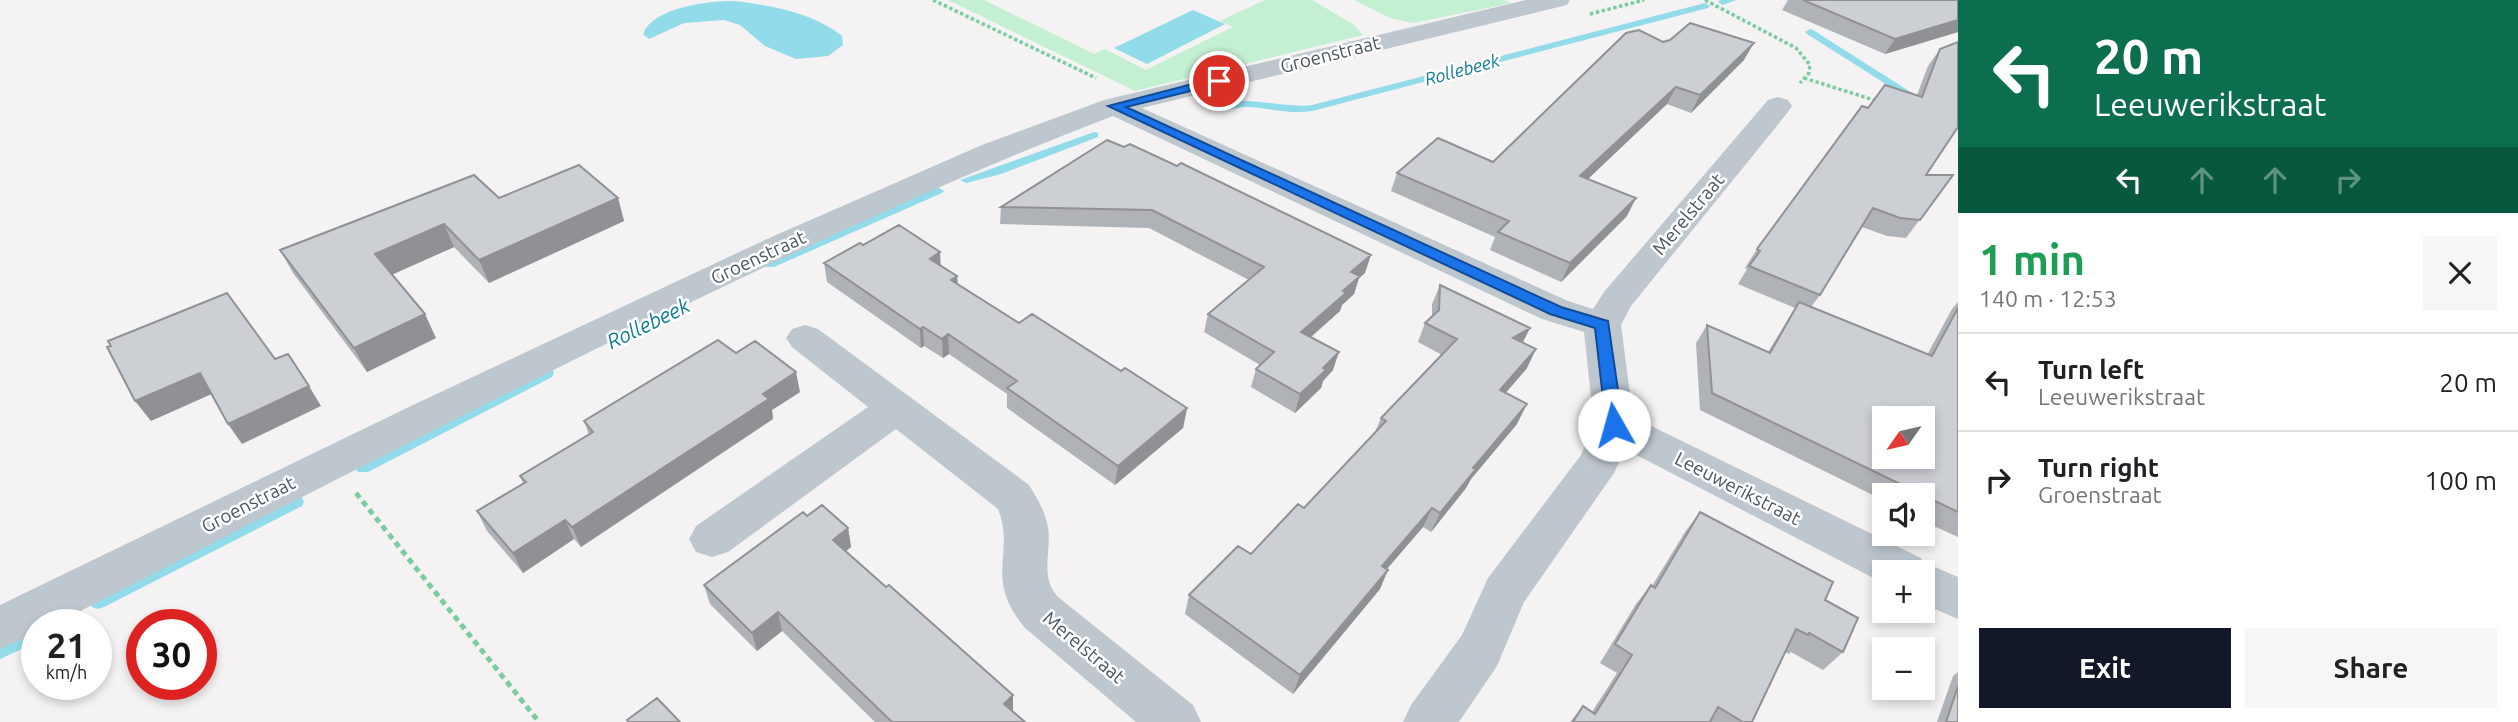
<!DOCTYPE html>
<meta charset="utf-8">
<style>
:root{--surface:#fff;--page:#f6f6f6;--text:#202124;--muted:#757577;--line:#e0e0e0;--accent:#111827}
body{margin:0;font-family:Ubuntu,sans-serif;background:var(--page);color:var(--text);height:100vh;display:flex;flex-direction:column;font-size:26px;white-space:nowrap}
*{box-sizing:border-box;margin:0}
p{font-size:23px;color:var(--muted)}
.icon{flex:none;width:38px;height:38px;fill:none;stroke:currentColor;stroke-width:2;stroke-linecap:round;stroke-linejoin:round}
.map{position:relative;flex:1;overflow:hidden}
.sheet{display:flex;flex-direction:column;background:var(--surface);width:560px}
.sheet>*{flex:none}
.hud{background:#0b6e4f;color:#fff;overflow:hidden}
.needle{width:46px;rotate:236deg}
.tools{position:absolute;left:1872px;top:406px;display:grid;gap:14px}
.tools a{display:grid;place-items:center;width:63px;height:63px;border-radius:0px;background:var(--surface);box-shadow:0 4px 10px #0003;font-size:35px}
.speed{position:absolute;left:21px;top:609px;display:flex;gap:14px;font-size:35px;font-weight:700;text-align:center}
.speed>*{display:grid;place-content:center;width:91px;height:91px;border-radius:50%;background:var(--surface);box-shadow:0 4px 10px #0003;line-height:1}
.speed small{font-size:18px;font-weight:400}
.speed .limit{border:10px solid #d22;background:#fff;color:#111}
.pin{position:absolute;display:grid;place-items:center;width:60px;height:60px;color:#fff;margin:-30px;border:4px solid #fff;border-radius:50%;box-shadow:0 2px 7px #0007}
.me{position:absolute;width:77px;margin:-38px;rotate:353deg;stroke-linejoin:round;filter:drop-shadow(0 0 5px #0008)}
.turn{display:flex;align-items:center;gap:24px;height:147px;padding:0 21px;font-size:32px}
.turn .icon{width:91px;height:91px;stroke-width:2.5}
.turn b{display:block;font-size:49px;line-height:60px}
.lanes{display:flex;align-items:center;height:66px;padding:0 21px;background:#0003;justify-content:center;gap:35px;direction:ltr}
.lanes .off{opacity:.35}
.round{display:grid;place-items:center;flex:none;width:74px;height:74px;border-radius:0px;background:var(--page)}
.head{display:flex;align-items:center;justify-content:space-between;height:119px;padding:0 21px}
h1{font-size:42px;font-weight:700;line-height:52px;color:#1e9e55}
.cta{display:flex;gap:14px;margin-top:auto;padding:14px 21px}
.cta a{flex:1;height:80px;border-radius:0px;background:var(--accent);color:#fff;font-size:28px;font-weight:700;line-height:80px;text-align:center}
.cta a+a{background:var(--page);color:var(--text)}
ul{padding:0;list-style:none}
li{display:flex;align-items:center;gap:21px;height:98px;padding:0 21px;border-top:2px solid var(--line)}
li div{flex:1}
li b{display:block;font-size:26px}
li em{font-style:normal}
main{display:flex;flex:1;min-height:0}
.map>svg:first-child{display:block}
.green{fill:#c3efd3}
.water{fill:#92dbea}
.lines{fill:none;stroke-linecap:round;stroke-linejoin:round}
.stream{fill:#92dbea;fill-rule:evenodd}
.path-far1{stroke:#7ccca2;stroke-width:3.5;stroke-dasharray:3.5 2.5;stroke-linecap:butt}
.path{stroke:#7ccca2;stroke-width:5;stroke-dasharray:6 4.5;stroke-linecap:butt}
.minor{fill:#bec7ce;fill-rule:evenodd}
.wall{fill:#afb2b6}
.shaded-wall{fill:#8f9194}
.building{fill:#cccfd4;stroke:#8f9194;stroke-width:2;fill-rule:evenodd}
.route{fill:#1a73e8;stroke:#114b97;stroke-width:2}
.labels{text-anchor:middle;dominant-baseline:central;stroke-width:5;stroke-linejoin:round;paint-order:stroke}
.far-water-label{font-size:18px;font-style:italic;fill:#117d94;stroke:#fff}
.street-label{font-size:19px;fill:#4a565f;stroke:#fff}
.water-label{font-size:21px;font-style:italic;fill:#117d94;stroke:#fff}
</style>
<main>
<div class="map">
<svg width="1958" height="722" viewBox="0 0 1958 722">
<rect width="100%" height="100%" fill="#f4f2f2"/>
<!-- green -->
<path class="green" d="M948 0H984L1094 54 1105 49 1146 70 1233 27 1220 21 1265 0H1312L1353 24 1363 35 1135 91Z
M1354 0H1503L1512 3 1413 23 1390 18Z"/>
<!-- water -->
<path class="water" d="M733 1C769 5 813 12 842 36L843 45 828 56 796 59 765 46 740 25 724 20 684 23 649 39 643 34C653 7 709 1 733 1Z
M1193 10 1225 24 1147 64 1114 48Z"/>
<g class="lines">
<!-- stream -->
<path class="stream" d="M1720 0H1736L1723 5 1718 2Z
M1705 3 1710 6 1708 8 1312 111C1289 115 1267 107 1244 107 1233 108 1220 113 1211 107 1233 92 1284 109 1312 105Z
M1810 29 1813 30 1920 98 1919 100H1911L1807 34 1805 32Z
M1094 132 1098 133V137L1001 174 966 183 960 180Z
M938 187 944 191 942 193 774 267H766L764 264 766 261Z
M547 368 552 369 554 373 552 377 368 472H358L355 468 358 464Z
M296 496 302 498 304 502 302 506 104 607 98 609 92 607 89 602 92 597Z
M37 625V642L0 659V642Z"/>
<!-- path-far1 -->
<path class="path-far1" d="M933 0 1096 78
M1705 0 1796 48 1810 65 1809 73 1800 83
M1590 14 1644 0
M1804 78 1877 101"/>
<!-- path -->
<path class="path" d="M356 493 539 722"/>
<!-- minor -->
<path class="minor" d="M1526 0H1570L1567 5 1142 108 1568 301 1593 309 1604 292 1768 100 1778 97 1788 100 1792 106 1788 112 1631 306 1621 325 1633 417 1921 558 1923 562 1958 577V619L1923 604V572H1885V584L1625 449 1614 473 1524 602 1497 666 1459 722H1403L1411 705 1462 635 1488 578 1581 455 1594 425 1584 332 1542 319 1113 116C945 180 783 257 622 336 431 430 242 528 53 625H37V633L0 649V605L411 406 767 239 982 145 1104 100Z
M805 325 818 329 1029 485C1037 498 1045 511 1048 527 1052 552 1039 576 1058 597L1193 705 1201 722H1136L1024 627C983 576 1016 555 998 509L896 429 728 552 712 557 696 552 689 539 696 526 868 407 792 347 786 338 792 329Z"/>
</g>
<!-- wall -->
<path class="wall" d="M1788 0H1958V32L1885 54 1782 10Z
M1663 42 1744 60 1691 113 1667 104 1588 179 1627 216 1561 282 1490 250 1495 237 1391 191 1397 173 1493 162Z
M1940 49 1926 175H1953L1906 238 1887 236 1862 227 1820 295 1811 307 1927 355 1952 309 1958 302V537L1923 521V495H1885V501L1700 410 1696 343 1707 325 1768 352 1795 308 1738 284 1747 269 1745 268 1757 249 1868 108 1917 95 1928 66Z
M1107 140 1365 273 1359 278 1354 294 1342 305 1340 311 1311 337 1333 370 1323 381 1321 388 1295 413 1251 387 1256 369 1260 365 1204 332 1208 314 1249 280 1149 228 1000 224 1001 207Z
M499 198H618L624 221 489 283 454 247 392 274 436 338 367 372 293 273 280 250Z
M863 245 941 265 957 276 958 284 1019 323 1121 371 1187 408 1183 428 1115 485 1007 408V394L949 354 943 358 924 346 921 348 827 282 824 263Z
M1440 285 1523 342 1527 368 1505 393 1517 424 1471 479 1466 488 1431 532 1423 527 1387 569 1380 589 1293 694 1185 614 1189 595 1251 554 1304 508 1375 432 1381 418 1442 355 1418 342 1425 323 1432 317V304Z
M736 353 800 392 772 410 773 419 581 547 574 539 523 573 487 531 477 511 523 483 520 476 589 435 584 421Z
M1700 512 1825 600 1843 652 1823 670 1791 652 1789 654 1785 652 1752 722H1570L1583 706 1592 712 1617 673 1600 663 1636 604 1651 585 1652 586 1685 532Z
M807 516 848 528 851 547 846 551 1025 722H875L782 631 757 651 710 604 704 585Z
M1958 672V722H1937L1953 676Z"/>
<!-- shaded-wall -->
<path class="shaded-wall" d="M1958 20V32L1885 54 1895 39Z
M1754 43 1744 60 1691 113 1700 95Z
M1676 87 1667 104 1572 194 1580 176Z
M618 198 624 221 489 283 479 260Z
M1636 198 1627 216 1561 282 1570 263Z
M444 224 454 247 387 277 375 254Z
M940 252 941 271 930 259Z
M1371 255 1365 273 1359 278 1354 294 1342 305 1340 311 1296 350 1301 332 1351 272Z
M957 276 958 295 951 280Z
M425 314 436 338 367 372 354 348Z
M923 327 924 346 921 348 920 329Z
M1530 328 1520 348 1513 338Z
M948 334 949 354 943 358 942 339Z
M1536 349 1527 368 1491 410 1500 390Z
M1339 352 1333 370 1323 381 1321 388 1295 413 1300 394 1323 368Z
M796 372 800 392 772 410 773 419 581 547 572 527 763 394Z
M200 373 214 393 151 421 135 401Z
M309 386 321 406 242 444 228 424Z
M1527 404 1517 424 1471 479 1466 488 1431 532 1440 513 1473 468Z
M1187 408 1183 428 1115 485 1118 466Z
M1432 508 1423 527 1373 585 1382 566Z
M565 520 574 539 523 573 513 553Z
M848 528 851 547 836 559 833 540Z
M1388 570 1380 589 1293 694 1300 675Z
M778 612 782 631 757 651 752 633Z
M1013 695V713L1004 704Z"/>
<!-- building -->
<path class="building" d="M1803 0H1958V20L1895 39Z
M1690 23 1754 43 1700 95 1676 87 1580 176 1636 198 1570 263 1498 232 1509 221 1397 173 1438 138 1493 162 1626 33 1639 30 1663 42 1670 40Z
M1958 42V127L1926 175H1953L1920 220 1900 218 1873 208 1820 295 1749 266 1760 251 1757 249 1862 106 1868 108 1885 85 1922 97 1940 49Z
M1107 140 1124 147 1130 144 1177 166 1181 163 1371 255 1351 272 1360 276 1343 291 1346 293 1301 332 1339 352 1323 368 1326 370 1300 394 1256 369 1274 352 1208 314 1264 267 1152 210 1001 207Z
M579 165 618 198 479 260 444 224 375 254 425 314 354 348 280 250 474 175 499 198Z
M899 225 940 252 930 259 957 276 951 280 1019 323 1032 314 1121 371 1125 368 1187 408 1118 466 1007 388 1017 381 948 334 942 339 923 327 920 329 824 263 860 243 863 245Z
M1440 285 1530 328 1513 338 1536 349 1500 390 1527 404 1473 468 1476 469 1440 513 1432 508 1382 566 1388 570 1300 675 1189 595 1238 546 1251 554 1298 504 1304 508 1386 421 1381 418 1457 339 1425 323 1439 310Z
M227 293 275 359 288 354 309 386 228 424 200 373 135 401 107 347 111 346 108 341Z
M1799 302 1932 356 1958 308V512L1712 393 1707 325 1770 353ZM1885 418H1923V457H1885Z
M718 340 736 353 755 341 796 372 763 394 769 399 572 527 565 520 513 553 477 511 526 482 520 476 593 432 584 421Z
M822 505 848 528 833 540 886 587 889 585 1013 695 1004 704 1025 722H892L778 612 752 633 704 585 803 512 807 516Z
M1700 512 1833 582 1825 600 1858 618 1843 652 1809 633 1808 635 1796 629 1752 722H1743L1718 707 1710 722H1573L1583 706 1595 714 1632 655 1615 644 1651 585 1655 588Z
M1958 686V722H1946Z
M657 698 680 722H629L627 720Z"/>
<!-- route -->
<path class="route" d="M1219 77 1223 78V83L1126 107 1561 307 1608 321 1623 425 1620 429H1608L1606 425 1595 328 1550 314 1108 106Z"/>
<g class="labels">
<!-- far-water labels -->
<g class="far-water-label">
<text transform="translate(1462 69) rotate(-15)">Rollebeek</text>
</g>
<!-- street labels -->
<g class="street-label">
<text transform="translate(1330 54) rotate(-14)">Groenstraat</text>
<text transform="translate(1688 214) rotate(-50)">Merelstraat</text>
<text transform="translate(758 257) rotate(-25)">Groenstraat</text>
<text transform="translate(1738 488) rotate(27)">Leeuwerikstraat</text>
<text transform="translate(248 504) rotate(-27)">Groenstraat</text>
<text transform="translate(1084 647) rotate(40)">Merelstraat</text>
</g>
<!-- water labels -->
<g class="water-label">
<text transform="translate(648 323) rotate(-26)">Rollebeek</text>
</g>
</g>
</svg>
<div class="tools">
<a><svg class="needle" viewBox="-14 -14 28 28"><path d="M0-13l5 13h-10z" fill="#e53935"/><path d="M0 13l5-13h-10z" fill="#757577"/></svg></a>
<a><svg class="icon" aria-label="sound" viewBox="0 0 24 24"><path d="M4 9h4l5-4v14l-5-4H4zM17 9q2 3 0 6"/></svg></a>
<a>+</a>
<a>−</a>
</div>
<div class="speed"><div>21<small>km/h</small></div><div class="limit">30</div></div>
<div class="pin" style="left:1219px;top:81px;background:#d93025"><svg class="icon" aria-label="arrive" viewBox="0 0 24 24"><path d="M6 21V4h12l-3 4 3 4H6"/></svg></div>
<svg class="me" style="left:1614px;top:425px" viewBox="-20 -20 40 40"><circle r="19" fill="#fff"/><path d="M0-13L10 11 0 6-10 11z" fill="#1a73e8"/></svg>
</div>
<section class="sheet">
<div class="hud">
<div class="turn"><svg class="icon" aria-label="left" viewBox="0 0 24 24"><path d="M17 20v-9H6M10 6l-5 5 5 5"/></svg><div><b>20 m</b>Leeuwerikstraat</div></div>
<div class="lanes"><svg class="icon" aria-label="left" viewBox="0 0 24 24"><path d="M17 20v-9H6M10 6l-5 5 5 5"/></svg><svg class="icon off" aria-label="ahead" viewBox="0 0 24 24"><path d="M12 20V5M6 11l6-6 6 6"/></svg><svg class="icon off" aria-label="ahead" viewBox="0 0 24 24"><path d="M12 20V5M6 11l6-6 6 6"/></svg><svg class="icon off" aria-label="right" viewBox="0 0 24 24"><path d="M7 20v-9h11M14 6l5 5-5 5"/></svg></div>
</div>
<div class="head"><div><h1>1 min</h1><p>140 m · 12:53</p></div><a class="round"><svg class="icon" aria-label="close" viewBox="0 0 24 24"><path d="M6 6l12 12M18 6L6 18"/></svg></a></div>
<ul>
<li><svg class="icon" aria-label="left" viewBox="0 0 24 24"><path d="M17 20v-9H6M10 6l-5 5 5 5"/></svg><div><b>Turn left</b><p>Leeuwerikstraat</p></div><em>20 m</em></li>
<li><svg class="icon" aria-label="right" viewBox="0 0 24 24"><path d="M7 20v-9h11M14 6l5 5-5 5"/></svg><div><b>Turn right</b><p>Groenstraat</p></div><em>100 m</em></li>
</ul>
<div class="cta"><a>Exit</a><a>Share</a></div>
</section>
</main>
